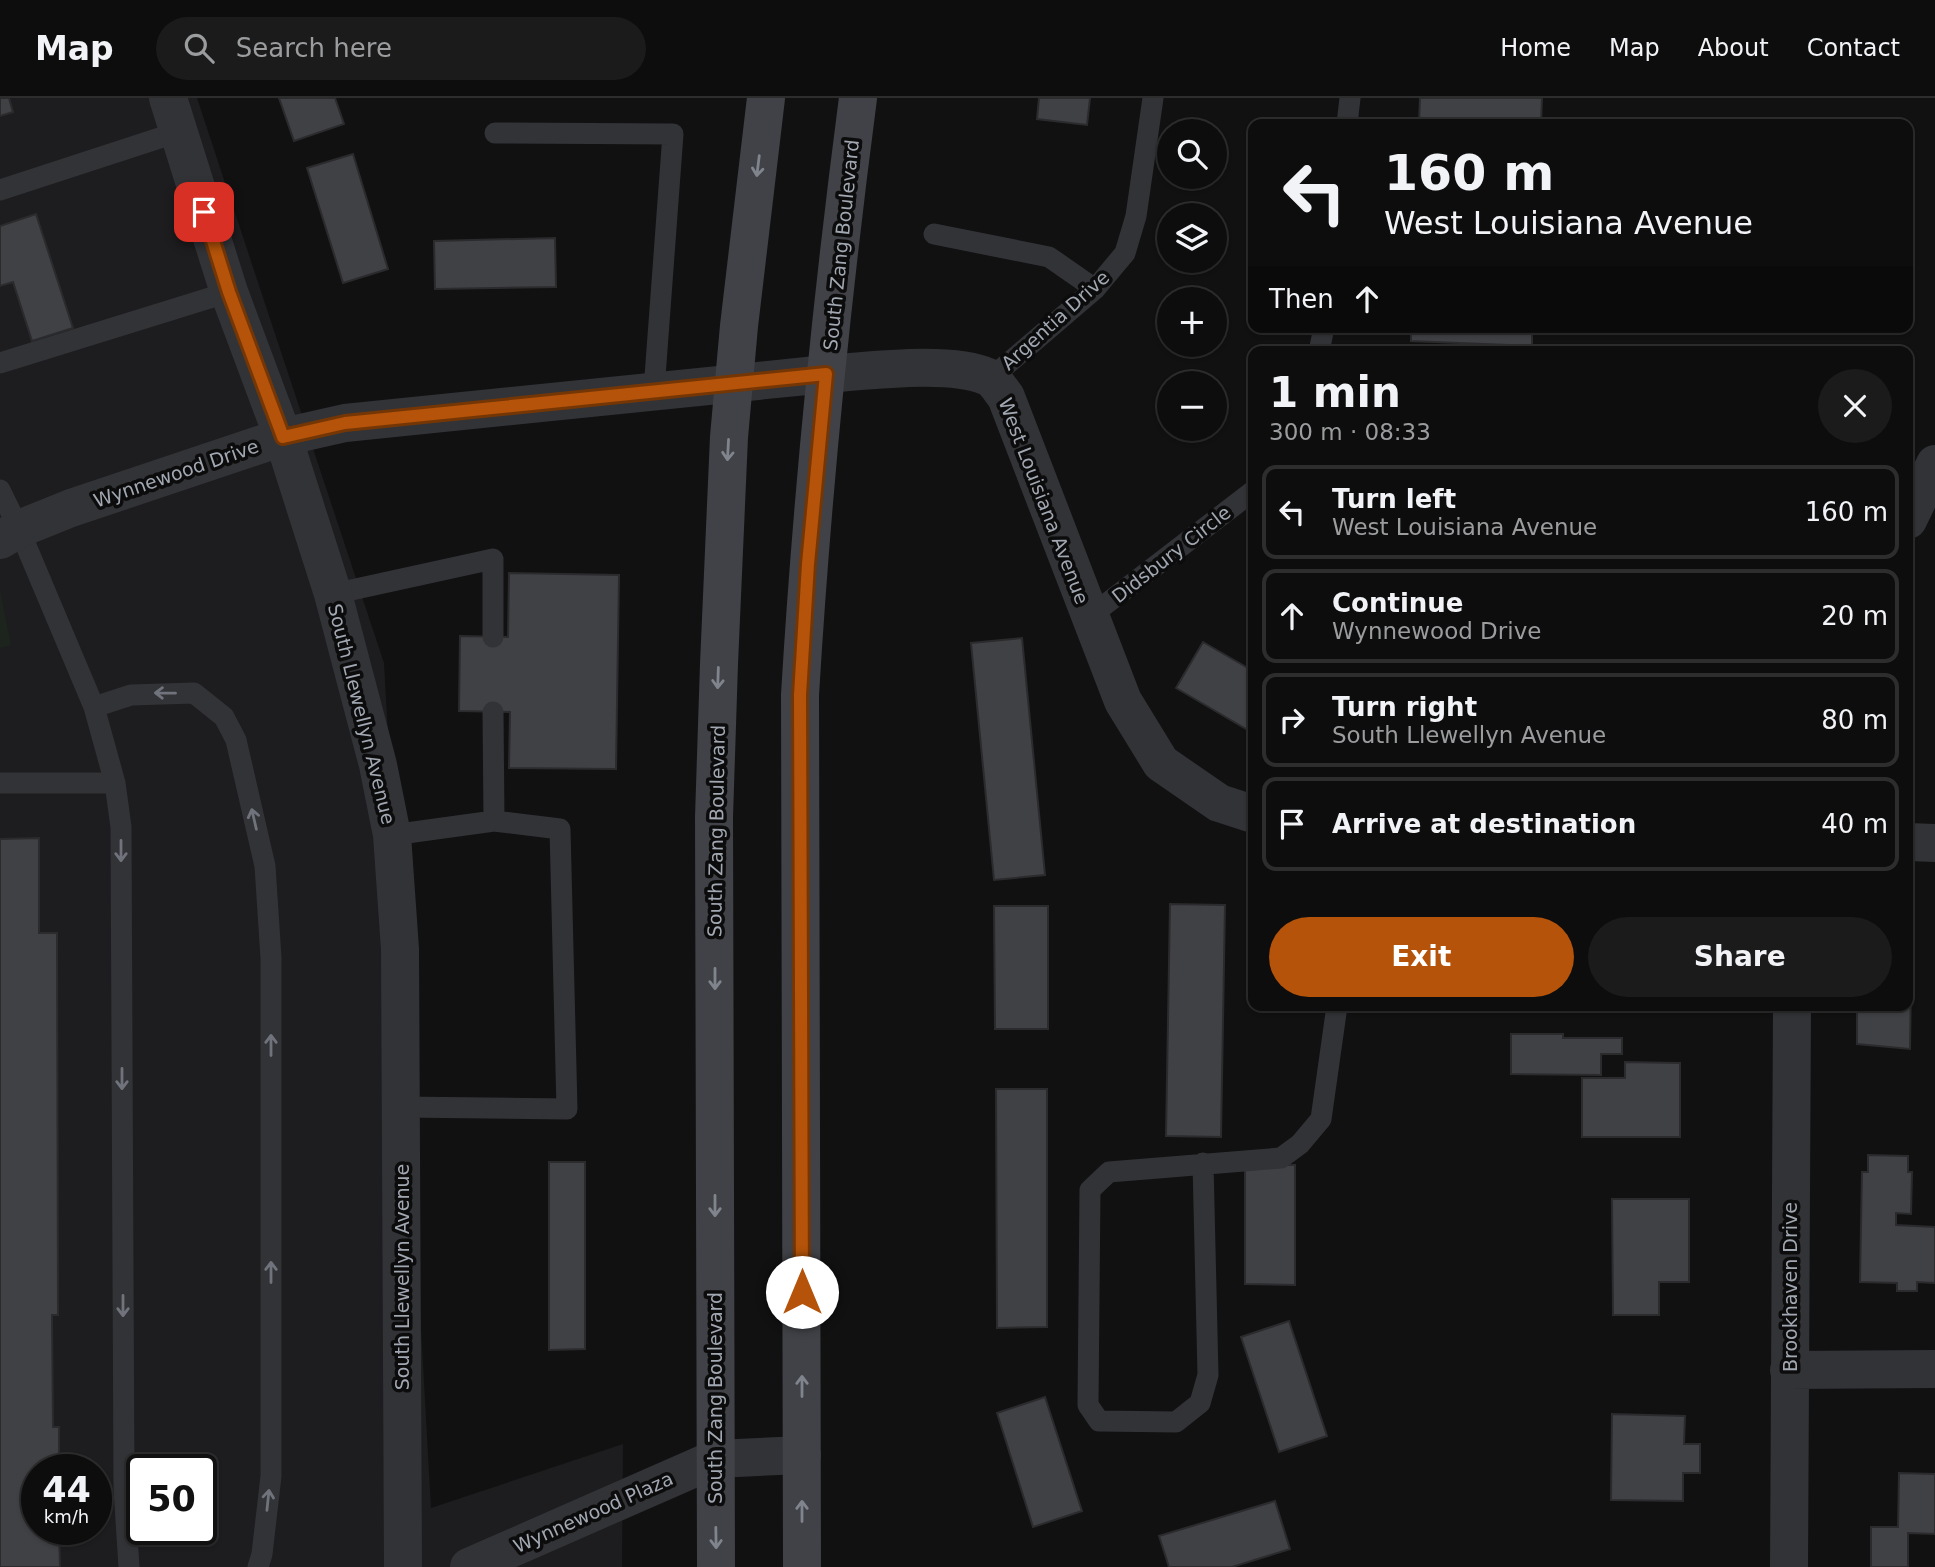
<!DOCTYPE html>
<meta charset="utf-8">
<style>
:root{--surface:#0d0d0e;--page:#1b1b1c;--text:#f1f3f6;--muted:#9a9c9e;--line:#2d2d2e;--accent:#b45309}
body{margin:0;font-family:"DejaVu Sans",sans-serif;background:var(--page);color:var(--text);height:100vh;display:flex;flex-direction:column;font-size:26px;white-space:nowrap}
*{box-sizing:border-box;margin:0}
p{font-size:23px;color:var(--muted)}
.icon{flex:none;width:38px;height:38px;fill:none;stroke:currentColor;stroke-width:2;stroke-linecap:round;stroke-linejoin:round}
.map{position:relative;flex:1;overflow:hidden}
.side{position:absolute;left:1248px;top:248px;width:665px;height:665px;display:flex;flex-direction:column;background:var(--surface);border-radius:14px;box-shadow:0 2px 5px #0004,0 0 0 2px var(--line)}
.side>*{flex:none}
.top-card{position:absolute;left:1248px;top:21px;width:665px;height:214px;border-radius:14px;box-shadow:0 2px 5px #0004,0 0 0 2px var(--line);background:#0d0d0e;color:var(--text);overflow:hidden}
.fabs{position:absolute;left:1157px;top:21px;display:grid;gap:14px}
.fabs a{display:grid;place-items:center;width:70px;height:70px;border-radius:50%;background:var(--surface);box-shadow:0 2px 5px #0004,0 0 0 2px var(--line);font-size:35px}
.speed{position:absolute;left:21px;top:1356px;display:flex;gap:14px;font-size:35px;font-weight:700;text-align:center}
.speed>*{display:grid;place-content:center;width:91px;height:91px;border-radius:50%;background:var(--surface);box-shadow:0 2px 5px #0004,0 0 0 2px var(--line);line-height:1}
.speed small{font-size:18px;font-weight:400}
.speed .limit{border:4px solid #111;border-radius:10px;background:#fff;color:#111}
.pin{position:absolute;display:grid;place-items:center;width:60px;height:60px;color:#fff;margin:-30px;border-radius:14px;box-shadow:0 4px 10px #0006}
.me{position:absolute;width:77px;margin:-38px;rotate:0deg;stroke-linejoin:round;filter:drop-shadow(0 0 5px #0008)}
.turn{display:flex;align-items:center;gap:24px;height:147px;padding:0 21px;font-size:32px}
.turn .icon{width:91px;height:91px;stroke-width:2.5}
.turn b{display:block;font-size:49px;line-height:60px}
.then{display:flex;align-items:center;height:66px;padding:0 21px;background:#0003;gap:14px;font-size:26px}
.round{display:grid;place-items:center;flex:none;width:74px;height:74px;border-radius:37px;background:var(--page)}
.headline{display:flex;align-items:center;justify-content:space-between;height:119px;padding:0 21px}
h1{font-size:42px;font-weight:600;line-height:52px}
.primary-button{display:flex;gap:14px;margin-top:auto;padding:14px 21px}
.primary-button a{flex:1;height:80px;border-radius:42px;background:var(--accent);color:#fff;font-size:28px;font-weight:600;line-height:80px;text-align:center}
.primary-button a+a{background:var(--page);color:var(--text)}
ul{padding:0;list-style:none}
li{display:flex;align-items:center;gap:21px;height:94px;margin:0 14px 10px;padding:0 7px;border:4px solid var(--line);border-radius:14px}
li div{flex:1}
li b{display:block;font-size:26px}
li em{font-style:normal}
header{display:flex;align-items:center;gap:42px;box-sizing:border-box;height:98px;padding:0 35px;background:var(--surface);border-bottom:2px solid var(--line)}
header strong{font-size:33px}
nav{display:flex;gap:38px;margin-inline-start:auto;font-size:24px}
.search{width:490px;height:63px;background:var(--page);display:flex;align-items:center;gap:18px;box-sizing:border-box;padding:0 24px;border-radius:38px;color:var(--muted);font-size:26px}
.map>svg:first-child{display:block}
.built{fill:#1d1d1f;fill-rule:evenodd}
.green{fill:#1d241e}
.building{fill:#404145;stroke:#2b2b2e;stroke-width:2}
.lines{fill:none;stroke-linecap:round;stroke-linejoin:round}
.lane{stroke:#323337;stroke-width:21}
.street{stroke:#323337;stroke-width:38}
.secondary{stroke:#404247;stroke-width:38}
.oneway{stroke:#80848d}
.oneway2{stroke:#70737b}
.route-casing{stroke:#753606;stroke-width:18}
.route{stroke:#b45309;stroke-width:12}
.labels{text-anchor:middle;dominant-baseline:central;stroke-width:7;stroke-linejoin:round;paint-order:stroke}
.street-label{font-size:19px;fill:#a2a8b2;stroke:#0c0c0d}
</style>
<header>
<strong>Map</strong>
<div class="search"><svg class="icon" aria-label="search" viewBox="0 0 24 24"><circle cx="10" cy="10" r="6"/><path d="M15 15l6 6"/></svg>Search here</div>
<nav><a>Home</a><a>Map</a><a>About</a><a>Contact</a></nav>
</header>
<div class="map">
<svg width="1935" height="1469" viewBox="0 0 1935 1469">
<rect width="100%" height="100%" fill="#111112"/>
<!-- built -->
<path class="built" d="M0 0H197L384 565 431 1410 623 1346 622 1469H0ZM37 1372H96V1432H37ZM142 1372H201V1432H142Z"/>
<!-- green -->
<path class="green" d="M0 493 11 547 0 550Z"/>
<!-- building -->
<path class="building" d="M0 0H9L13 14 0 18Z
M279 0H335L344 26 294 43Z
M1039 0H1090L1087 27 1037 21Z
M1420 0H1542L1541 26H1419Z
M353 56 388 171 343 185 307 70Z
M36 116 73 230 32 243 13 184 0 188V128Z
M555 140 556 189 435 191 434 143Z
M1411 229H1532V248L1411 243Z
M509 475 619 477 616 671 509 670 510 614 459 613 460 538 508 539Z
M1022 540 1045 777 994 782 971 545Z
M1203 544 1253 573V635L1176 590Z
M39 740V835H57L58 1217H52L53 1329H59V1372H37V1432H59L60 1469H0V741Z
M1170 806 1225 807 1221 1039 1166 1038Z
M994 808H1048V931H995Z
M1908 880H1911L1910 951 1857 946V908H1908Z
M1632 908H1692V914L1632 913Z
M1511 936H1563V940H1622V956H1601V977L1511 976Z
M1625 964 1680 965V1039H1582V980H1625Z
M996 991H1047V1229L997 1230Z
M1868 1057 1908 1058V1074H1912L1911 1116 1896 1115V1127L1935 1129V1185L1917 1184V1193H1897V1185L1860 1184 1862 1074H1868Z
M549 1064H585V1251L549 1252Z
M1245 1067H1295V1187L1245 1186Z
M1612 1101H1689V1184H1659V1217H1613Z
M1289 1223 1327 1338 1279 1354 1241 1239Z
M1045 1299 1082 1413 1033 1429 997 1315Z
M1612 1316 1685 1318 1684 1346H1700V1375H1683V1403L1611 1402Z
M1899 1375 1935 1376V1436L1908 1435V1469H1871V1429H1898Z
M1275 1403 1290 1451 1232 1469H1169L1159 1438Z"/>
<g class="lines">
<!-- lane -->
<path class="lane" d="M1347 26 1350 0
M495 35 673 36 654 292
M0 92 178 34
M934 136 1049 159 1095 191
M1319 254 1324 229
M0 265 229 194
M991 280 1095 191 1125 155 1136 118 1153 0
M0 392 19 431 94 609 115 685 121 729 124 1391 129 1469
M333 496 493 461V539
M1089 519 1253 393
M94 609 131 597 194 595 224 619 236 642 265 768 271 860V1378L262 1456 258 1469
M493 614 494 723
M0 685H115
M392 737 494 723 560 731 567 1011 401 1009
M1203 1065 1208 1277 1200 1305 1176 1324 1099 1323 1088 1307 1090 1092 1109 1074 1281 1060 1300 1046 1321 1021 1337 908"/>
<!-- street -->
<path class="street" d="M168 0 229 194 283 339 333 496 378 667 392 737 400 851 403 1469
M1908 422 1935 366
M0 442 19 431 71 410 283 339 345 325 826 276C868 273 951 262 988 279 995 282 1001 293 1006 299L1123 603 1161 665 1219 705 1253 716
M1908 744 1935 745
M1789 1272 1935 1271
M469 1469 715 1361 802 1357
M1789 1469 1792 908"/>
<!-- secondary -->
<path class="secondary" d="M716 1469 714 719 719 566 729 339 739 228 766 0
M802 1469 800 597C812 397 832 198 858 0"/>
</g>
<!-- one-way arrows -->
<defs><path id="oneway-shaft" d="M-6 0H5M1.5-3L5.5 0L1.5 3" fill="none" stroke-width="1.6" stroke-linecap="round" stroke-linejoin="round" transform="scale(1.75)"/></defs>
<g class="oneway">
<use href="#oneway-shaft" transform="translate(758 68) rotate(97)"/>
<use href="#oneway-shaft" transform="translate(728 352) rotate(93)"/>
<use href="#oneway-shaft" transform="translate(718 580) rotate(92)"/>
<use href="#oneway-shaft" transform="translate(715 881) rotate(90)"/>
<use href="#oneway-shaft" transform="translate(715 1108) rotate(90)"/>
<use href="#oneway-shaft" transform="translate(802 1288) rotate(-90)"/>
<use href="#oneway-shaft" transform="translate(802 1413) rotate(-90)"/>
<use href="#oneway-shaft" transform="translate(716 1440) rotate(89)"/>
</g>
<g class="oneway2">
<use href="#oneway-shaft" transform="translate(165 595) rotate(-179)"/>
<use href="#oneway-shaft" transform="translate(254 721) rotate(-103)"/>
<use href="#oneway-shaft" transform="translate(121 753) rotate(90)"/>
<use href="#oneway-shaft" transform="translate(271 947) rotate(-90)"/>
<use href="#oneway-shaft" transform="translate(122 981) rotate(90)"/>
<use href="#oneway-shaft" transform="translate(271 1174) rotate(-90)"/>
<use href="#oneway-shaft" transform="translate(123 1208) rotate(90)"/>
<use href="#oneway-shaft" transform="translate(268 1402) rotate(-84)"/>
</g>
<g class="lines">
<!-- route casing -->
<g class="route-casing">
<path id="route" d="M204 114 229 194 283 339 345 325 826 276 808 466 800 597 802 1194"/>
</g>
<!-- route -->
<use href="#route" class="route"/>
</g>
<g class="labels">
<!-- street labels -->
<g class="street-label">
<text transform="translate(841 147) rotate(-84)">South Zang Boulevard</text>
<text transform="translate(1055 222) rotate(-42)">Argentia Drive</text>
<text transform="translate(176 375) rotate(-19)">Wynnewood Drive</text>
<text transform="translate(1044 403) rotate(69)">West Louisiana Avenue</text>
<text transform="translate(1171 456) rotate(-38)">Didsbury Circle</text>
<text transform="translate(362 616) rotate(76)">South Llewellyn Avenue</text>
<text transform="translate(716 733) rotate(-89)">South Zang Boulevard</text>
<text transform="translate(402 1179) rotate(-90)">South Llewellyn Avenue</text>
<text transform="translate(1790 1189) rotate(-90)">Brookhaven Drive</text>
<text transform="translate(715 1300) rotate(-90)">South Zang Boulevard</text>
<text transform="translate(593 1414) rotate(-24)">Wynnewood Plaza</text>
</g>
</g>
</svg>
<div class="fabs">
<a><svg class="icon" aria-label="search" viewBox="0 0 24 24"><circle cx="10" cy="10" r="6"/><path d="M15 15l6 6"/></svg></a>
<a><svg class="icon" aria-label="layers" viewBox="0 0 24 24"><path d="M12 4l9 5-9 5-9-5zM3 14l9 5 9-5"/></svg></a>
<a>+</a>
<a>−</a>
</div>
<div class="speed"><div>44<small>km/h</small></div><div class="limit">50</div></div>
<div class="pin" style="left:204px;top:114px;background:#d93025"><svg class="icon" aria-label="arrive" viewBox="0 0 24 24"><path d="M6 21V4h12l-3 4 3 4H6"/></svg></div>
<svg class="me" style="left:802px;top:1194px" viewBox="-20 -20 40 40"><circle r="19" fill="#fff"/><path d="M0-13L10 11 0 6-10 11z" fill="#b45309"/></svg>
<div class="top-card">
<div class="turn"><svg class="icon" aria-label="left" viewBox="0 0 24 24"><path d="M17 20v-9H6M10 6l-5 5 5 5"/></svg><div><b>160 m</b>West Louisiana Avenue</div></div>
<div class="then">Then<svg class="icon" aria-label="ahead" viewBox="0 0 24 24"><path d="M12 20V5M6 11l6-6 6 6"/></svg></div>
</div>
<section class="side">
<div class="headline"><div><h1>1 min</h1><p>300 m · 08:33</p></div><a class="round"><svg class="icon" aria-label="close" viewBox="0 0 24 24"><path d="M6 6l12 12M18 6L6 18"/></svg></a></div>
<ul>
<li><svg class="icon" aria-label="left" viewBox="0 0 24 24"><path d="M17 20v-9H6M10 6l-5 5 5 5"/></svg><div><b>Turn left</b><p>West Louisiana Avenue</p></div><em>160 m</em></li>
<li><svg class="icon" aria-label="ahead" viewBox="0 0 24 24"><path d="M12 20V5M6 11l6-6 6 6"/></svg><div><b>Continue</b><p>Wynnewood Drive</p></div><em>20 m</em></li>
<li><svg class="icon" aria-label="right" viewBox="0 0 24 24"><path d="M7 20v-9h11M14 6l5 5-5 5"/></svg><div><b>Turn right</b><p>South Llewellyn Avenue</p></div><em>80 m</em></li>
<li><svg class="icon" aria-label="arrive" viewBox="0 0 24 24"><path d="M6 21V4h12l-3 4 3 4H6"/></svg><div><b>Arrive at destination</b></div><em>40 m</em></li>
</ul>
<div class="primary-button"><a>Exit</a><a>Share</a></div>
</section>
</div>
